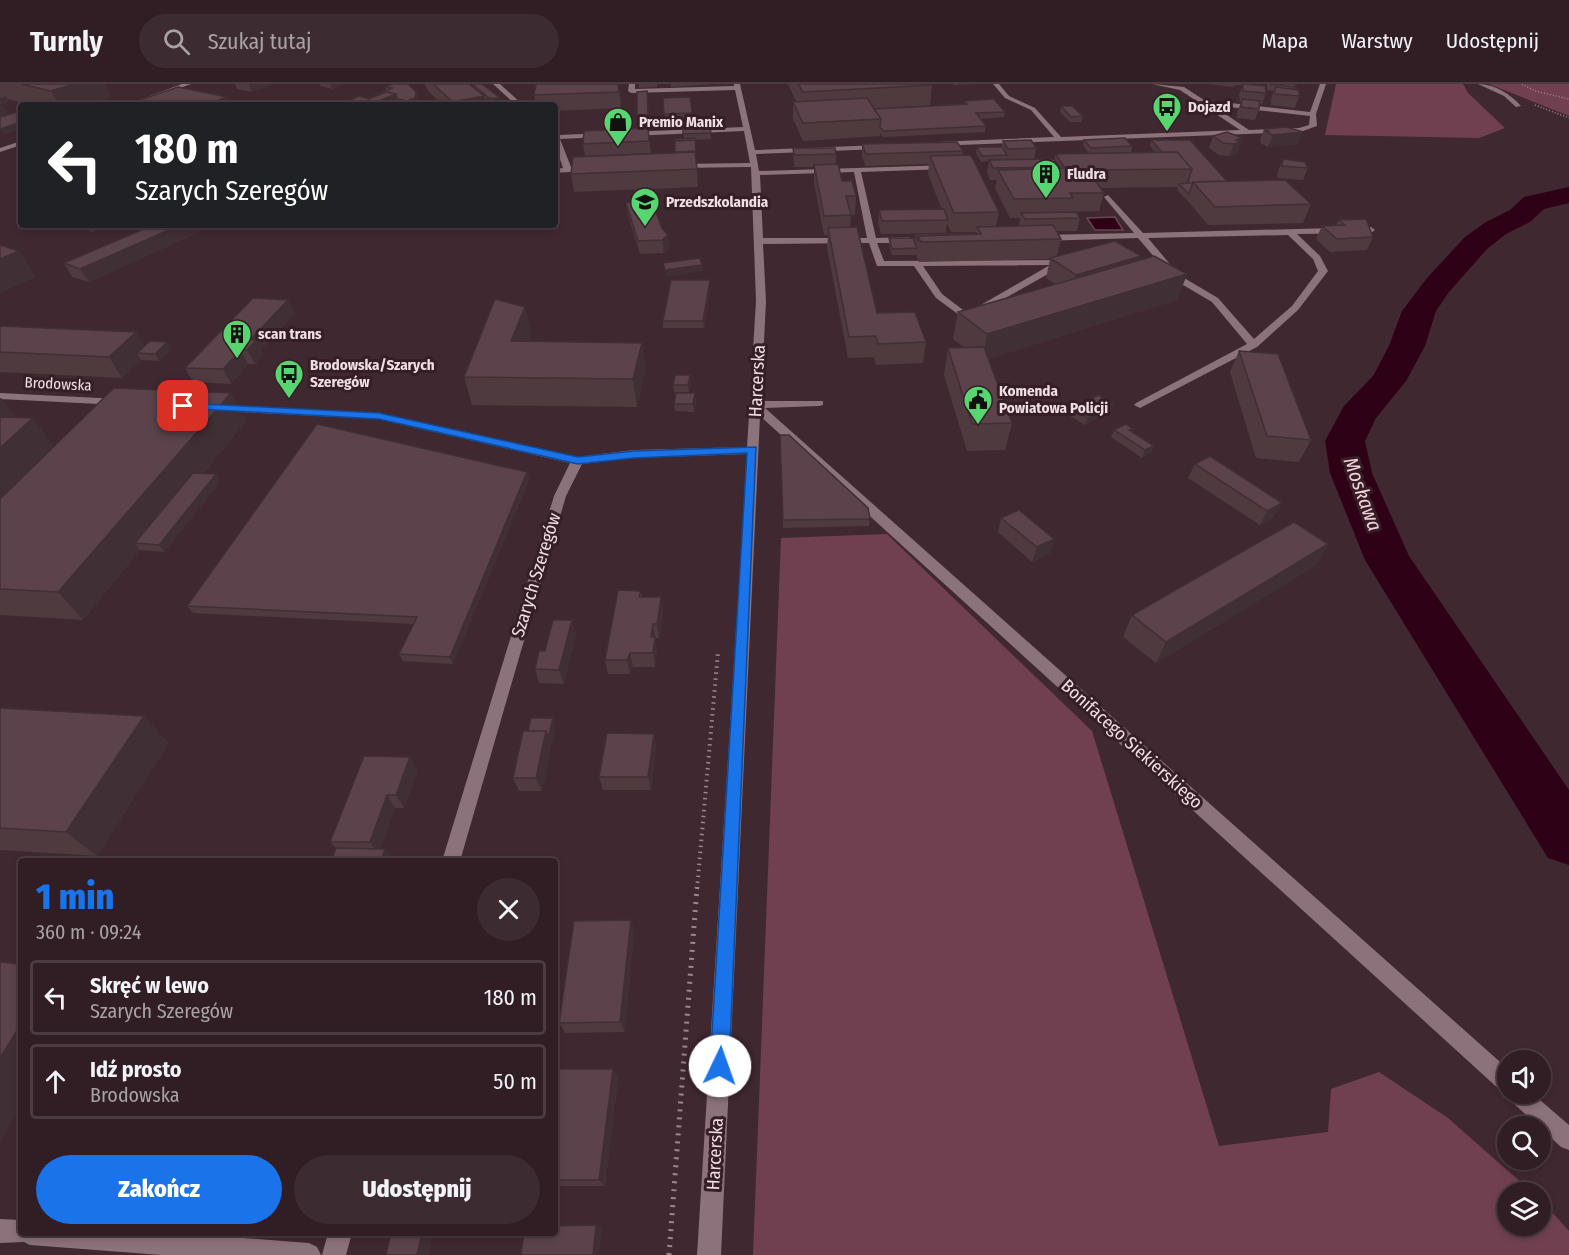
<!DOCTYPE html>
<html lang="pl">
<meta charset="utf-8">
<style>
:root{--surface:#301e24;--page:#3c2b31;--text:#f1f3f6;--muted:#a8a2a6;--line:#4b3c41;--accent:#1a73e8}
body{margin:0;font-family:"Fira Sans Condensed",sans-serif;background:var(--page);color:var(--text);height:100vh;display:flex;flex-direction:column;font-size:22px;white-space:nowrap}
*{box-sizing:border-box;margin:0}
p{font-size:20px;color:var(--muted)}
.icon{flex:none;width:33px;height:33px;fill:none;stroke:currentColor;stroke-width:2;stroke-linecap:round;stroke-linejoin:round}
.map{position:relative;flex:1;overflow:hidden}
.drawer{position:absolute;left:18px;top:774px;width:540px;height:378px;display:flex;flex-direction:column;background:var(--surface);border-radius:6px;box-shadow:0 3px 9px #0003,0 0 0 2px var(--line)}
.drawer>*{flex:none}
.top-card{position:absolute;left:18px;top:18px;width:540px;height:126px;border-radius:6px;box-shadow:0 3px 9px #0003,0 0 0 2px var(--line);background:#202124;color:#fff;overflow:hidden}
.buttons{position:absolute;left:1497px;top:966px;display:grid;gap:12px}
.buttons a{display:grid;place-items:center;width:54px;height:54px;border-radius:50%;background:var(--surface);box-shadow:0 3px 9px #0003,0 0 0 2px var(--line);font-size:30px}
.pin{position:absolute;display:grid;place-items:center;width:51px;height:51px;color:#fff;margin:-26px;border-radius:12px;box-shadow:0 3px 9px #0006}
.me{position:absolute;width:66px;margin:-33px;rotate:3deg;stroke-linejoin:round;filter:drop-shadow(0 0 4px #0008)}
.turn{display:flex;align-items:center;gap:21px;height:126px;padding:0 18px;font-size:27px}
.turn .icon{width:78px;height:78px;stroke-width:2.5}
.turn b{display:block;font-size:42px;line-height:51px}
.round{display:grid;place-items:center;flex:none;width:63px;height:63px;border-radius:32px;background:var(--page)}
.head{display:flex;align-items:center;justify-content:space-between;height:102px;padding:0 18px}
h1{font-size:36px;font-weight:800;line-height:45px;color:var(--accent)}
.button{display:flex;gap:12px;margin-top:auto;padding:12px 18px}
.button a{flex:1;height:69px;border-radius:36px;background:var(--accent);color:#fff;font-size:24px;font-weight:800;line-height:69px;text-align:center}
.button a+a{background:var(--page);color:var(--text)}
ul{padding:0;list-style:none}
li{display:flex;align-items:center;gap:18px;height:75px;margin:0 12px 9px;padding:0 6px;border:3px solid var(--line);border-radius:6px}
li div{flex:1}
li b{display:block;font-size:22px}
li em{font-style:normal}
header{display:flex;align-items:center;gap:36px;box-sizing:border-box;height:84px;padding:0 30px;background:var(--surface);border-bottom:2px solid var(--line)}
header strong{font-size:28px}
nav{display:flex;gap:33px;margin-inline-start:auto;font-size:21px}
.search{width:420px;height:54px;background:var(--page);display:flex;align-items:center;gap:15px;box-sizing:border-box;padding:0 21px;border-radius:33px;color:var(--muted);font-size:22px}
.map>svg:first-child{display:block}
.green{fill:#704051}
.water{fill:#2e0116;stroke:#684454;stroke-width:1.5}
.lines{fill:none;stroke-linecap:round;stroke-linejoin:round}
.river{fill:#2e0116;fill-rule:evenodd}
.path-far2{stroke:#9b878e;stroke-width:1.5;stroke-dasharray:1 2;stroke-linecap:butt}
.path-far1{stroke:#9b878e;stroke-width:4;stroke-dasharray:1.5 4.5;stroke-linecap:butt}
.path{stroke:#9b878e;stroke-width:5;stroke-dasharray:2 6;stroke-linecap:butt}
.minor{fill:#8c727a;fill-rule:evenodd}
.wall{fill:#4f3a40}
.shaded-wall{fill:#402f34}
.building{fill:#5c434b;stroke:#402f34;stroke-width:1.5}
.route{fill:#1a73e8;stroke:#114b97;stroke-width:1.5}
.labels{text-anchor:middle;dominant-baseline:central;stroke-width:6;stroke-linejoin:round;paint-order:stroke}
.far-poi-label{font-size:15px;font-weight:bold;fill:#efdfe4;stroke:#351e26;text-anchor:start}
.far-street-label{font-size:15px;fill:#efdfe4;stroke:#351e26}
.street-label{font-size:18px;fill:#efdfe4;stroke:#351e26}
.water-label{font-size:20px;font-style:italic;fill:#f6d2dd;stroke:#351e26}
</style>
<header>
<strong>Turnly</strong>
<div class="search"><svg class="icon" aria-label="search" viewBox="0 0 24 24"><circle cx="10" cy="10" r="6"/><path d="M15 15l6 6"/></svg>Szukaj tutaj</div>
<nav><a>Mapa</a><a>Warstwy</a><a>Udostępnij</a></nav>
</header>
<div class="map">
<svg width="1569" height="1171" viewBox="0 0 1569 1171">
<rect width="100%" height="100%" fill="#402830"/>
<!-- green -->
<path class="green" d="M1336 0H1463L1468 9 1505 44 1479 54 1325 51Z
M1489 0H1569V32Z
M887 450 1092 647 1219 1062 1328 1048 1331 1005 1379 988 1448 1034 1532 1108H1508V1142H1540L1541 1116 1569 1147V1171H753L781 454Z"/>
<!-- water -->
<path class="water" d="M1115 133 1123 146H1095L1087 134Z"/>
<g class="lines">
<!-- river -->
<path class="river" d="M1569 103V119L1544 125 1530 138 1506 150 1487 165 1449 208 1436 227 1425 262 1406 297 1376 334 1365 357 1372 389 1409 472 1569 706V781L1548 774 1365 476 1330 389 1325 357 1344 322 1373 292 1389 262 1402 227 1427 194 1465 153 1486 138 1510 126 1524 113Z"/>
<!-- path-far2 -->
<path class="path-far2" d="M1522 0 1535 7 1569 15
M1535 21 1569 34"/>
<!-- path-far1 -->
<path class="path-far1" d="M697 805 718 568"/>
<!-- path -->
<path class="path" d="M669 1171 697 803"/>
<!-- minor -->
<path class="minor" d="M182 0H191L134 21H125Z
M493 0H500L523 21H516Z
M629 0H635V5L734 2V0H740L755 66 880 61 884 63 880 65 756 70 759 87 950 81 951 83 947 85 861 88 876 154 909 153 913 156 909 159H877L884 177 1066 176V180L966 236 936 214 914 182H877L869 159 763 160 766 217 761 317H823V321L819 322 765 324 1508 985V1010H1533L1569 1041V1066L1561 1063 1511 1017 1508 1010 1501 1007 760 332 721 1171H697L747 370 634 374 582 380 566 412 460 777H442L554 412 570 379 379 335 221 327 215 324 221 321 379 329 577 373 634 366 747 363 756 217 751 83 677 84 673 82 677 80 750 79 744 47 630 52 626 50 630 48 743 43 735 6 631 9 628 7ZM854 88 867 154H763L760 91ZM1050 181 967 229 942 210 923 182Z
M993 0H999L1009 12 1035 24 1061 53 1240 46 1180 6 1152 0 1184 3 1204 16 1310 28 1320 0H1326L1316 30 1317 42 1300 48 934 62 937 58 1054 53 1031 26 1005 14ZM1212 21 1310 32 1309 41 1299 44 1249 46Z
M1478 0C1495 0 1510 10 1521 22L1516 23 1504 12Z
M555 49 558 51 606 49 603 53 560 55 571 83 593 82 597 84 596 86 555 89V85L563 84 555 61Z
M21 57V61L0 68V64Z
M1108 111 1143 149 1371 143 1375 146 1371 149 1297 150 1320 172 1328 187 1298 226 1257 263 1140 324 1134 321 1136 319 1247 260 1212 218 1173 195 1138 154 1041 157 1037 154 1041 151 1134 149 1104 113ZM1288 151 1313 175 1318 187 1292 222 1254 255 1218 214 1179 191 1148 154Z
M0 309 119 315 125 318 119 321 0 315Z
M0 1135 21 1136V1149H178L309 1159 317 1163 321 1171H161L30 1161 24 1158 0 1159Z
M328 1149H352L346 1171H322Z"/>
</g>
<!-- wall -->
<path class="wall" d="M0 0H105L111 13 88 21H32L8 15 9 18 2 20 0 19Z
M235 0H274L252 8 237 5Z
M320 0H344L332 5 321 2Z
M425 0H469L472 3V0L500 14 501 19 499 20 500 21H443L428 7 426 2Z
M639 0H657V3L639 4Z
M671 0H714L671 3Z
M788 0H931L932 1 930 22 964 20V17L1005 28 1004 33 981 35 986 42 985 48 883 53 880 49V52L803 57 793 35V18H796Z
M953 0H975L954 1Z
M1208 0H1247V1L1266 9 1262 20H1259V25L1255 36 1237 34 1238 26 1241 18H1240L1239 11 1243 1H1235L1234 3Z
M1267 0H1297L1296 2H1295L1294 5 1299 12 1295 24 1271 21V14L1274 7 1267 6Z
M385 3 416 8 418 13 416 20 413 21H327L342 20 369 14 386 7Z
M620 6 621 24 555 27V21H536L534 11Z
M647 7 649 37 637 38V32Z
M663 14 692 29 693 40 666 41Z
M1061 22 1083 32 1081 38H1070L1060 28Z
M648 44 651 69 585 72 583 60Z
M710 44 711 55 695 56 698 103 574 108 571 90 675 69 684 55 683 45Z
M1264 45 1298 60 1268 63 1260 59 1261 57 1260 56Z
M1213 52 1242 54 1237 70 1229 72 1219 71 1209 64Z
M1084 56 1132 62 1131 68 1111 69 1155 68 1150 62 1151 56 1227 97 1311 120 1303 139 1208 141 1187 116 1177 106 1178 103 1101 104 1104 109 1099 127 1070 128 1080 134 1077 147H1057L1061 155 1057 172 1140 176 1187 190 1177 216 988 275 1012 339 1005 366 967 367 944 291 948 264 964 263 953 255 958 228 1055 200 1046 194 1050 175 919 178 916 171H892L889 161V154L914 157 915 150 976 149V148H951L947 139 946 149 881 150 878 139 879 126H942L928 90 929 80 865 82 862 72V60L963 67 962 72 999 128 996 142H1019L1020 134H1010L995 104 997 96H990L987 88 989 77 981 78 976 69 977 63H1002L1003 57 1036 64 1034 76 1054 75 1056 70 1089 69 1083 62Z
M793 64 836 70V80L842 97 856 112 855 131H851L850 143 877 229 926 258 923 279 876 281 874 273 848 274 827 163 828 151H824L814 99V83H794Z
M1283 75 1308 84 1303 96 1277 94 1278 87Z
M626 119 662 144 668 151 669 164 664 169 640 170 628 131Z
M1339 136 1373 153 1367 166 1330 168 1316 155 1322 142 1336 141Z
M71 141H109L93 148Z
M153 141H196L199 148 89 198 72 193 64 179Z
M710 203 704 244H663V237Z
M295 229 261 266 263 270 255 280H248L231 300 193 298 185 284Z
M0 242 145 262 167 258 171 265 159 277 141 276 122 294 0 288Z
M531 250 528 257 642 259 645 286 637 323 472 321 464 293Z
M1239 267 1311 356 1299 378 1256 374 1230 288Z
M690 291 691 298 689 308H674L673 301Z
M696 317 694 328 675 327 674 320Z
M1113 320 1111 327 1085 341 1070 332 1072 325Z
M246 337 203 390H216L220 398 164 468 140 466 83 536 0 531V415Z
M1114 346 1131 348 1154 362 1151 369 1142 374 1111 353Z
M780 351 870 435 869 442 783 444Z
M1210 372 1274 433 1260 441 1188 394 1195 380Z
M527 388 529 396 453 580 403 577 399 570 413 540 193 529 187 522Z
M1001 434 1054 455 1050 469 1032 478 998 448Z
M1328 460 1315 482 1156 579 1123 553 1132 531Z
M641 507 642 513H661L663 528 659 554H656L655 556 657 568 655 583H633L630 590H608L605 576Z
M572 536 576 550 564 600 539 599 535 585 545 567Z
M0 624 169 659 97 772 0 766Z
M553 634 555 641 542 707H519L513 694 528 647Z
M654 650 656 663 651 706H603L599 693Z
M418 686 404 724H395L381 764 390 771 388 777H331L336 764 330 758Z
M631 836 634 847 625 948 565 949 559 939Z
M613 985 618 994 605 1102H555V989Z"/>
<!-- shaded-wall -->
<path class="shaded-wall" d="M74 0H105L111 13 88 21H59L51 7Z
M249 0H274L252 8Z
M330 0H344L332 5Z
M619 0 620 6 621 24 619 8Z
M416 8 418 13 416 20 413 21H408L407 17Z
M396 10 399 21H369Z
M6 12 9 18 2 20 0 17V14Z
M484 12 486 21H454L453 18Z
M227 13 231 21H206Z
M500 14 501 19 492 21 490 15Z
M2 20 9 31 0 34V21Z
M21 38V45L3 51 0 45Z
M1303 48 1298 60 1268 63 1273 51Z
M1242 54 1237 70 1229 72 1236 56Z
M89 141H109L93 148Z
M180 141H196L199 148 89 198 80 185Z
M668 151 669 164 664 169 662 156Z
M19 167 36 193 0 209V175Z
M1141 172 1135 192 1071 211 1076 191Z
M702 181 703 187 666 193 665 186Z
M1187 190 1177 216 982 277 987 250Z
M710 196V203L704 244 703 237Z
M288 216 295 229 261 266 263 270 255 280 247 266 250 256Z
M525 223 531 250 518 284 511 257Z
M136 248 149 269H137L141 276 122 294 109 273Z
M167 258 171 265 159 277 155 270Z
M642 259 645 286 637 323 633 295Z
M241 266 248 280 231 300 223 285Z
M690 291 691 298 689 308 688 301Z
M231 309 246 337 145 460 135 459 140 466 83 536 58 508Z
M695 309 696 317 694 328 693 320Z
M0 314H1L17 335 0 350Z
M1113 320 1111 327 1085 341 1088 334Z
M33 334 54 362 0 415V364Z
M1154 362 1151 369 1142 374 1145 366Z
M527 388 529 396 453 580 450 573Z
M216 390 220 398 164 468 159 461Z
M1282 419 1274 433 1260 441 1267 427Z
M1054 455 1050 469 1032 478 1037 463Z
M1328 460 1315 482 1156 579 1166 558Z
M661 513 663 528 659 554 657 540Z
M572 536 576 550 564 600 559 586Z
M653 540 657 568 655 583 651 553Z
M630 569 633 583 630 590 627 576Z
M144 632 169 659 97 772 66 748Z
M553 634 555 641 542 707 536 694 546 647Z
M654 650 656 663 651 706 648 693Z
M410 673 418 686 404 724 396 711Z
M387 711 395 724 379 771 370 758Z
M385 765 390 771 388 777H381Z
M631 836 634 847 625 948 620 938Z
M21 940V1022L0 1058V974Z
M613 985 618 994 605 1102 599 1096Z
M596 1141 602 1146 599 1171H593Z
M422 1149H433L429 1171H417Z"/>
<!-- building -->
<path class="building" d="M21 0H74L51 7Z
M393 0H408L416 8 415 14 407 17 397 15 396 10 386 8 369 14 392 4 385 3Z
M433 0H469L484 12 453 18Z
M472 0H482L500 14 490 15Z
M536 0H618L619 8 534 11Z
M798 0H931L932 1 803 8Z
M1243 0 1265 2 1266 9 1243 7Z
M1269 0H1295V3Z
M178 3 227 13 206 21H125Z
M1275 3 1299 6V12L1275 10Z
M647 7 648 31 637 32V8Z
M386 8 396 10 369 21H327L334 18 342 20 359 12 369 15Z
M690 13 692 29 664 30 663 14Z
M492 14 500 21 461 20Z
M867 14 881 35 803 39 793 18Z
M994 15 1005 28 976 29 986 42 883 47 880 43 881 35 874 25 967 20 964 17Z
M1242 15 1260 17 1259 25 1241 23Z
M1061 22H1072L1083 32 1071 33Z
M21 27V38L0 45V33Z
M1286 43 1303 48 1273 51 1265 47H1269L1264 45Z
M648 44 649 57 583 60 584 47Z
M710 44 711 49 683 50V45Z
M1227 48 1242 54 1236 56 1241 58 1234 60 1223 59 1213 52Z
M695 54V56L675 57V55Z
M1125 54 1132 62 1091 64 1084 56Z
M695 56 696 67 675 68V57Z
M1031 56 1036 64 1008 65 1003 57Z
M1151 56H1190L1227 97 1193 98 1189 110 1179 100 1190 99 1188 97 1192 85 1177 68H1162Z
M957 58 963 67 866 70 862 60Z
M977 63H1002L1007 71 982 72Z
M793 64H835L836 70 794 71Z
M695 68 697 85 571 90 573 73Z
M1177 68 1192 85 1088 86 1104 109H1070L1073 114 1014 115 998 86 1065 84 1056 70Z
M971 71 999 128 954 129 930 72Z
M1054 75 1059 83 993 84 989 76Z
M1283 75 1305 78 1308 84 1282 82Z
M838 80 842 97H852L856 112H846L851 131 824 132 814 81Z
M1285 96 1311 120 1215 123 1193 98Z
M651 116 662 144 668 151 662 156 638 157 626 119Z
M944 125 948 136 882 137 879 126Z
M1076 128 1080 134 1025 135 1021 129Z
M1366 135 1373 153 1337 155 1322 142 1345 141 1339 136Z
M153 141H180L80 185 64 179Z
M1053 141 1061 155 921 158 918 152 981 150 977 143Z
M857 143 877 229 915 228 926 258 878 260 876 252 849 253 828 144Z
M976 149 977 150 918 152V158L915 150Z
M889 154H913L917 164 892 165Z
M1115 157 1141 172 1076 191 1050 174Z
M0 161 19 167 0 175Z
M1154 172 1187 190 987 250 958 228Z
M700 174 702 181 665 186 663 179Z
M671 196H710L703 237H663Z
M253 214 288 216 250 256H256L247 266H241L223 285 185 284Z
M495 215 525 223 511 257 642 259 633 295 464 293Z
M0 242 136 248 109 273 0 268Z
M150 257 167 258 155 270 137 269Z
M984 263 1012 339 972 340 948 264Z
M1239 267 1278 270 1311 356 1267 352Z
M675 291H690L688 301H673Z
M114 304 231 309 58 508 0 505V415Z
M676 309H695L693 320H674Z
M1098 311 1113 320 1088 334 1072 325Z
M0 333 33 334 0 364Z
M317 340 527 388 450 573 399 570 417 533 187 522Z
M1126 340 1133 345 1129 346 1154 362 1145 366 1114 346Z
M780 351H789L868 424 870 435 783 436Z
M1210 372 1282 419 1267 427 1195 380Z
M193 389 216 390 159 461 135 459Z
M1019 426 1054 455 1037 463 1001 434Z
M1294 438 1328 460 1166 558 1132 531Z
M618 506 641 507 639 513H661L657 540H653L651 553H655L653 569H630L627 576H605Z
M553 536H572L559 586 535 585 539 567H545Z
M0 624 144 632 66 748 0 744Z
M531 634H553L548 654 546 647H528Z
M523 647H546L536 694H513Z
M607 649 654 650 648 693H599Z
M364 672 410 673 396 711H387L370 758H330Z
M336 764 385 765 381 777H331Z
M631 836 620 938 559 939 574 837Z
M0 878 21 880V940L0 974Z
M556 985H613L599 1096H555Z
M596 1141 593 1171H521L524 1149H555V1142Z
M391 1149H422L417 1171H386Z"/>
<!-- route -->
<path class="route" d="M183 319 379 329 578 373 634 367 756 363 729 982 726 988 720 991 713 988 710 982 747 369 634 374 578 380 379 335 180 324 178 322Z"/>
<!-- icons -->
<defs>
<g id="bus-pin" transform="scale(1.5)"><path d="M0 17L-7.5 6A9.5 9.5 0 1 1 7.5 6Z" fill="#57d570" stroke="#351e26"/><path d="M-5-6H5V4H4V6H2V4H-2V6H-4V4H-5ZM-3.5-4V0h7V-4ZM-3.5 1.2v1.5H-2V1.2ZM2 1.2v1.5H3.5V1.2Z" fill="#111"/></g>
<g id="shop-pin" transform="scale(1.5)"><path d="M0 17L-7.5 6A9.5 9.5 0 1 1 7.5 6Z" fill="#57d570" stroke="#351e26"/><path d="M-5-2.5h2.3a2.7 3.5 0 0 1 5.4 0H5L5.5 6h-11ZM-1.5-2.5h3a1.5 2.3 0 0 0-3 0Z" fill="#111"/></g>
<g id="building-pin" transform="scale(1.5)"><path d="M0 17L-7.5 6A9.5 9.5 0 1 1 7.5 6Z" fill="#57d570" stroke="#351e26"/><path d="M-4-6H4V6H1V3H-1V6H-4ZM-2.5-4.3h1.7v1.8h-1.7ZM.8-4.3h1.7v1.8H.8ZM-2.5-1h1.7V.8h-1.7ZM.8-1h1.7V.8H.8Z" fill="#111"/></g>
<g id="school-pin" transform="scale(1.5)"><path d="M0 17L-7.5 6A9.5 9.5 0 1 1 7.5 6Z" fill="#57d570" stroke="#351e26"/><path d="M0-5L7-2L0 1L-7-2ZM-4 1L0 2.5L4 1V4Q0 6-4 4Z" fill="#111"/></g>
<g id="civic-pin" transform="scale(1.5)"><path d="M0 17L-7.5 6A9.5 9.5 0 1 1 7.5 6Z" fill="#57d570" stroke="#351e26"/><path d="M-.6-6.5H3V-4.5H.6V-3L4-1V1h2V6H-6V1h2V-1L-.6-3ZM-1.2 2.5V6h2.4V2.5Z" fill="#111"/></g>
</defs>
<g fill-rule="evenodd">
<use href="#bus-pin" x="1167" y="23"/>
<use href="#shop-pin" x="618" y="38"/>
<use href="#building-pin" x="1046" y="90"/>
<use href="#school-pin" x="645" y="118"/>
<use href="#building-pin" x="237" y="250"/>
<use href="#bus-pin" x="289" y="290"/>
<use href="#civic-pin" x="978" y="316"/>
</g>
<g class="labels">
<!-- far-poi labels -->
<g class="far-poi-label">
<text x="1188" y="23">Dojazd</text>
<text x="639" y="38">Premio Manix</text>
<text x="1067" y="90">Fludra</text>
<text x="666" y="118">Przedszkolandia</text>
<text x="258" y="250">scan trans</text>
<text x="310" y="281">Brodowska/Szarych<tspan x="310" dy="17">Szeregów</tspan></text>
<text x="999" y="307">Komenda<tspan x="999" dy="17">Powiatowa Policji</tspan></text>
</g>
<!-- far-street labels -->
<g class="far-street-label">
<text transform="translate(58 300) rotate(3)">Brodowska</text>
</g>
<!-- street labels -->
<g class="street-label">
<text transform="translate(757 297) rotate(-87)">Harcerska</text>
<text transform="translate(536 491) rotate(-73)">Szarych Szeregów</text>
<text transform="translate(1132 660) rotate(42)">Bonifacego Siekierskiego</text>
<text transform="translate(715 1070) rotate(-87)">Harcerska</text>
</g>
<!-- water labels -->
<g class="water-label">
<text transform="translate(1363 410) rotate(70)">Moskawa</text>
</g>
</g>
</svg>
<div class="buttons">
<a><svg class="icon" aria-label="sound" viewBox="0 0 24 24"><path d="M4 9h4l5-4v14l-5-4H4zM17 9q2 3 0 6"/></svg></a>
<a><svg class="icon" aria-label="search" viewBox="0 0 24 24"><circle cx="10" cy="10" r="6"/><path d="M15 15l6 6"/></svg></a>
<a><svg class="icon" aria-label="layers" viewBox="0 0 24 24"><path d="M12 4l9 5-9 5-9-5zM3 14l9 5 9-5"/></svg></a>
</div>
<div class="pin" style="left:183px;top:322px;background:#d93025"><svg class="icon" aria-label="arrive" viewBox="0 0 24 24"><path d="M6 21V4h12l-3 4 3 4H6"/></svg></div>
<svg class="me" style="left:720px;top:982px" viewBox="-20 -20 40 40"><circle r="19" fill="#fff"/><path d="M0-13L10 11 0 6-10 11z" fill="#1a73e8"/></svg>
<div class="top-card">
<div class="turn"><svg class="icon" aria-label="left" viewBox="0 0 24 24"><path d="M17 20v-9H6M10 6l-5 5 5 5"/></svg><div><b>180 m</b>Szarych Szeregów</div></div>
</div>
<section class="drawer">
<div class="head"><div><h1>1 min</h1><p>360 m · 09:24</p></div><a class="round"><svg class="icon" aria-label="close" viewBox="0 0 24 24"><path d="M6 6l12 12M18 6L6 18"/></svg></a></div>
<ul>
<li><svg class="icon" aria-label="left" viewBox="0 0 24 24"><path d="M17 20v-9H6M10 6l-5 5 5 5"/></svg><div><b>Skręć w lewo</b><p>Szarych Szeregów</p></div><em>180 m</em></li>
<li><svg class="icon" aria-label="ahead" viewBox="0 0 24 24"><path d="M12 20V5M6 11l6-6 6 6"/></svg><div><b>Idź prosto</b><p>Brodowska</p></div><em>50 m</em></li>
</ul>
<div class="button"><a>Zakończ</a><a>Udostępnij</a></div>
</section>
</div>
